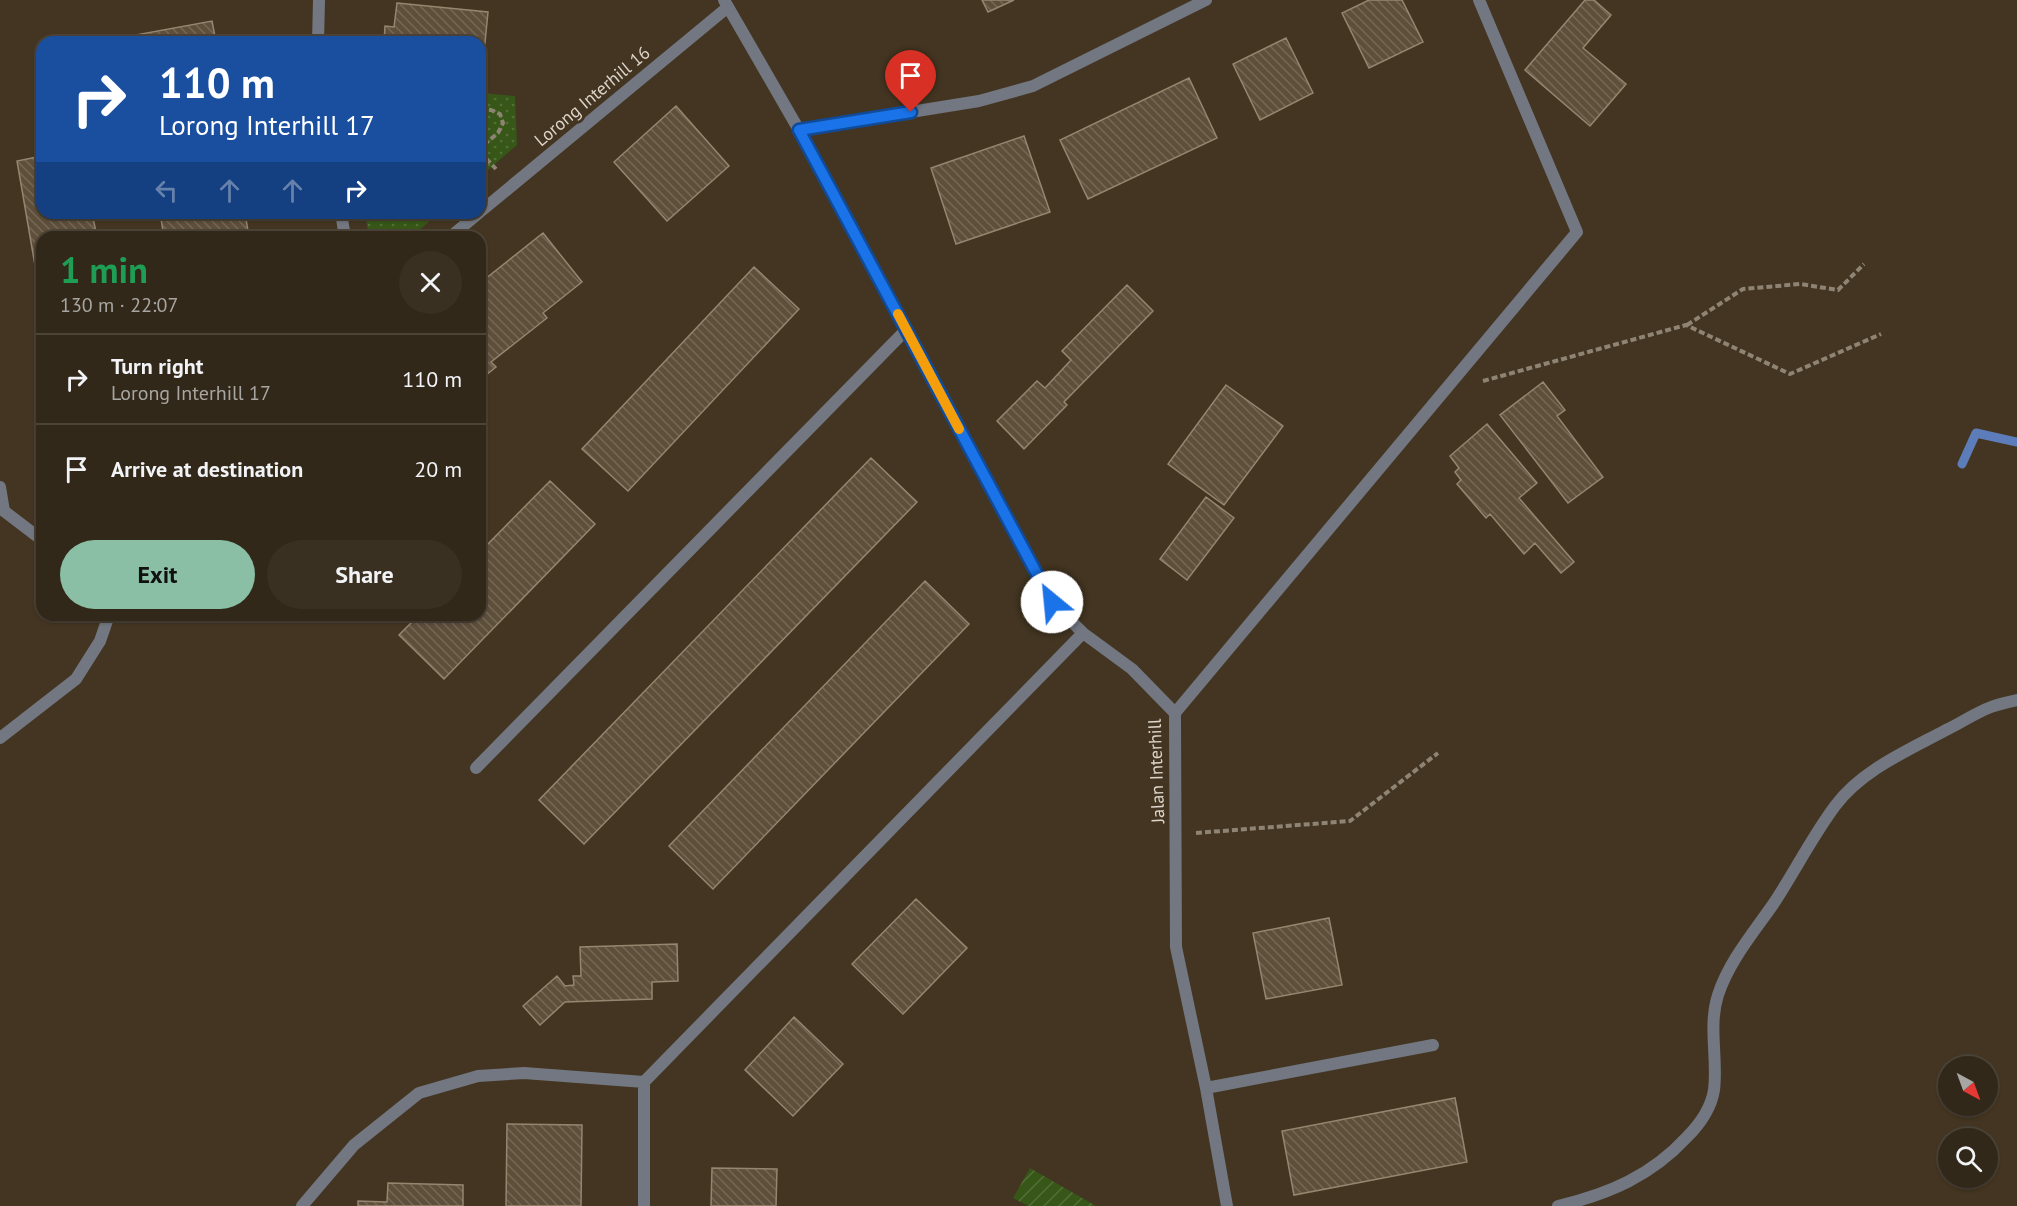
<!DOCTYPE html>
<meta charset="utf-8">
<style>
:root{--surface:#322819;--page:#3a3022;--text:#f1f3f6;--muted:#a8a6a2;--line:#4d4438;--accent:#8abfa5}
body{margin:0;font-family:"PT Sans",sans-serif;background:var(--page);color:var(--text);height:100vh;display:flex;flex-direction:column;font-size:22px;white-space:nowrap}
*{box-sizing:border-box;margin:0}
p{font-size:20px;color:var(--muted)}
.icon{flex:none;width:33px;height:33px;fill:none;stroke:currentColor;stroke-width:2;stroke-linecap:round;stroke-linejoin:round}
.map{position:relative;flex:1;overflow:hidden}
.panel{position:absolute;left:36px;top:231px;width:450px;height:390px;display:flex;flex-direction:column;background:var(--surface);border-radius:18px;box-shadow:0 2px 4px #0004,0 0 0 2px var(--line)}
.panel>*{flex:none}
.banner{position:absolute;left:36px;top:36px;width:450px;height:183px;border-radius:18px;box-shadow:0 2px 4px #0004,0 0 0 2px var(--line);background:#1a4fa0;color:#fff;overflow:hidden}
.needle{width:39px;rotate:139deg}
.tools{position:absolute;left:1938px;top:1056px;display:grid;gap:12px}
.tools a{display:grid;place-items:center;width:60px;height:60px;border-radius:50%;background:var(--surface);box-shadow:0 2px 4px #0004,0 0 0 2px var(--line);font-size:30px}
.pin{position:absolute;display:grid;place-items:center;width:51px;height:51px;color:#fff;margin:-62px -26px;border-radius:50% 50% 50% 0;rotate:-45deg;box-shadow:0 0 6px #0007}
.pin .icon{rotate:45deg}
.me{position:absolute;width:66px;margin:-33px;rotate:332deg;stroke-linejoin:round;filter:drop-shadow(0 0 4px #0008)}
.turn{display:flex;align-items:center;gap:21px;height:126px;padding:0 24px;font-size:27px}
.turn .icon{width:78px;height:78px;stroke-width:2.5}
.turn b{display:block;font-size:42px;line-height:51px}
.lanes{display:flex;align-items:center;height:57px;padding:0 24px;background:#0003;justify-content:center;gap:30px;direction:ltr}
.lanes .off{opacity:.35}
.round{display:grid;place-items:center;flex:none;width:63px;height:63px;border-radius:32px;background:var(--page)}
.head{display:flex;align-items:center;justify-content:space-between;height:102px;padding:0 24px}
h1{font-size:36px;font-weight:600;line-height:45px;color:#1e9e55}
.action{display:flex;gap:12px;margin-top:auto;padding:12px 24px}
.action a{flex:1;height:69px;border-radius:36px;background:var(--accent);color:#111;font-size:24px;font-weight:600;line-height:69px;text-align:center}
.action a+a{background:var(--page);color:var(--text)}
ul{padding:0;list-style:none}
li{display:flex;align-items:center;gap:18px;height:90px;padding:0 24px;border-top:2px solid var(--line)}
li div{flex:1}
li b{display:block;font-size:22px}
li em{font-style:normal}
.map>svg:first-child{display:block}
.grass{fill:url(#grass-dots)}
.garden{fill:url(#garden-furrows)}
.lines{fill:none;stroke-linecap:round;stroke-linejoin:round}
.stream{stroke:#5c7db9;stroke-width:9}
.building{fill:url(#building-back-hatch);stroke:#968670;stroke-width:1.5}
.path{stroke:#8f8474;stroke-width:4;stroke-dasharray:6 3;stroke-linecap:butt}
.lane{stroke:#727781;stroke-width:12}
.street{stroke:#727781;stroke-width:12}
.route-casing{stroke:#114b97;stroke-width:15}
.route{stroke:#1a73e8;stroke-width:10}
.slow{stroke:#f59e0b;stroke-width:10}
.labels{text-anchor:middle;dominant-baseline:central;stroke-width:6;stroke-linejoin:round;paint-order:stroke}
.street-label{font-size:18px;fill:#ddd5c9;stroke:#433521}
</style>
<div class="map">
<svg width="2017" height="1206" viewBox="0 0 2017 1206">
<defs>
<pattern id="grass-dots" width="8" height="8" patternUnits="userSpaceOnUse" patternTransform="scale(1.5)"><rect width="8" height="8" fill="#365717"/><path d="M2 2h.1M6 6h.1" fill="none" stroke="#536e37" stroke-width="1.8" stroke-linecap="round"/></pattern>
<pattern id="garden-furrows" width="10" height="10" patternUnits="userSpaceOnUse" patternTransform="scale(1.5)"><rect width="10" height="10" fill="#365717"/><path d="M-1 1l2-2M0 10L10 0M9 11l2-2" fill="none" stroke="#536e37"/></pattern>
<pattern id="building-back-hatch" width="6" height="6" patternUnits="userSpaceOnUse" patternTransform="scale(1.5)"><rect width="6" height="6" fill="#5e4f3b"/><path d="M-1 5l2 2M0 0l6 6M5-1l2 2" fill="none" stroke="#756756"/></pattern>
</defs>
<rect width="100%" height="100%" fill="#433521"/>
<!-- grass -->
<path class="grass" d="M480 93 515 96 517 145 480 177Z
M365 213H439L411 237H369Z"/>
<!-- garden -->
<path class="garden" d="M1030 1168 1096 1206H1028L1013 1198Z"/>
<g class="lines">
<!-- stream -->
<path class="stream" d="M1962 464 1976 433 2017 442"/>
</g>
<!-- building -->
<path class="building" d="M982 0H1014L988 12Z
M1369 0H1402L1423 42 1369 68 1342 13Z
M1585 0H1594L1611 15 1583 48 1626 84 1590 126 1525 70Z
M397 3 488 12 482 73H480V42H384L385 26 394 27Z
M212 21 216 42H131L130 36Z
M1286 38 1313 93 1260 120 1233 64Z
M1189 78 1217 138 1088 199 1060 140Z
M676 106 729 166 667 221 614 162Z
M1024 136 1050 212 956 244 931 168Z
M42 156V213H92L97 237H42V306L17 161Z
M160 213H245L249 237H164Z
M543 233 582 282 543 313 547 318 491 362 496 367 480 380V283Z
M754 267 799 309 628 491 582 449Z
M1127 285 1153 311 1064 402 1067 405 1024 449 997 421 1037 381 1045 388 1071 360 1062 351Z
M1543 382 1565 410 1557 416 1603 477 1568 503 1500 415Z
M1226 385 1283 426 1224 505 1168 464Z
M1487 424 1537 483 1519 498 1574 562 1561 573 1535 543 1524 554 1490 514 1486 518 1457 484 1461 480 1455 472 1459 468 1450 456Z
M871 458 917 502 584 844 539 800Z
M550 481 595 524 444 679 399 635 419 615H480V552Z
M1206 497 1234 518 1187 580 1160 559Z
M925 581 969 624 713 889 669 846Z
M916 899 967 948 903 1014 852 964Z
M1329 918 1342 985 1266 999 1253 933Z
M677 944 678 981 652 982V999L565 1002 540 1025 523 1006 557 976 565 986 574 985 573 976H581L580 947Z
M794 1017 843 1064 793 1116 745 1070Z
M1455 1098 1467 1162 1294 1195 1282 1131Z
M507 1124 582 1125 581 1206H506Z
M712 1168 777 1169 776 1206H711Z
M388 1183 463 1185V1206H358V1201L387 1202Z"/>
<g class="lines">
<!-- path -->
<path class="path" d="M480 109 491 110 500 114 503 123 498 133 480 148
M480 152 496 169
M1687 325 1743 289 1800 284 1838 290 1864 264
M1483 381 1686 325 1790 374 1881 334
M1196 833 1350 821 1438 753"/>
<!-- lane -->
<path class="lane" d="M1175 713 1577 232 1479 0
M1558 1206C1609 1194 1651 1176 1687 1137 1700 1124 1711 1109 1714 1090 1718 1059 1708 1026 1718 995 1729 961 1754 932 1774 903 1795 871 1812 837 1835 806 1862 770 1907 751 1946 730 1961 723 1975 713 1991 707 1999 704 2008 702 2017 700"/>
<!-- street -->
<path class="street" d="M724 0 799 130 1052 602 1083 633 1132 669 1175 713 1176 947 1206 1088 1227 1206
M318 42 319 0
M799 130 979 101 1033 86 1206 0
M480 212 728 7
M341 213 345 237
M450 237 479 213
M0 487 4 511
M0 508 42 540
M0 738 76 679 100 641 109 615
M476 768 906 330
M1206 1088 1433 1045
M302 1206 354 1145 419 1093 478 1076 524 1073 644 1082
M644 1206V1082L1083 633"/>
</g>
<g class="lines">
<!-- route casing -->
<g class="route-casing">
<path id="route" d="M911 112 799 130 1052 602"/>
</g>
<!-- route -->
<use href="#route" class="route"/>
<!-- slow -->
<path class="slow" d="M898 314 959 429"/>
</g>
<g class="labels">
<!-- street labels -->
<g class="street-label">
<text transform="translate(592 96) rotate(-40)">Lorong Interhill 16</text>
<text transform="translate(1156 771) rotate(-92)">Jalan Interhill</text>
</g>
</g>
</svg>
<div class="tools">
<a><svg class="needle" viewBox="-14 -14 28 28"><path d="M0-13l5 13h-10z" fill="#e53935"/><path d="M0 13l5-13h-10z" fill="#a8a6a2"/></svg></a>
<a><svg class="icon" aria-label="search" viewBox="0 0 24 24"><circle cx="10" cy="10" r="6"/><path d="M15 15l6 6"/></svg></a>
</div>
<div class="pin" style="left:911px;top:112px;background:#d93025"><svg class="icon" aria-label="arrive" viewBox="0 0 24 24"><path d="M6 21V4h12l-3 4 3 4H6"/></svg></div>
<svg class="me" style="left:1052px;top:602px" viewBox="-20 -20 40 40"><circle r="19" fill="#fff"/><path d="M0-13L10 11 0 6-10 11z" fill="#1a73e8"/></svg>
<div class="banner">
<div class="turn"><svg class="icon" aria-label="right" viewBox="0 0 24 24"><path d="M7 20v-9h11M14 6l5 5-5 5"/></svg><div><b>110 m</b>Lorong Interhill 17</div></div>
<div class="lanes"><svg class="icon off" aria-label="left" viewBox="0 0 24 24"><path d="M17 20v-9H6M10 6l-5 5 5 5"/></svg><svg class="icon off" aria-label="ahead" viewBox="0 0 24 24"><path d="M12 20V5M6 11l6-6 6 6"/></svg><svg class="icon off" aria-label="ahead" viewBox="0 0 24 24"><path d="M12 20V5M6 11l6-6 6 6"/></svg><svg class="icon" aria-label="right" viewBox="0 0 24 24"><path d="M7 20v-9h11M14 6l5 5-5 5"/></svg></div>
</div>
<section class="panel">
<div class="head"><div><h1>1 min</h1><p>130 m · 22:07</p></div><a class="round"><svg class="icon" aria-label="close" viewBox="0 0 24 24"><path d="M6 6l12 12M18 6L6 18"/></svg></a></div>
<ul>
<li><svg class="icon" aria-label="right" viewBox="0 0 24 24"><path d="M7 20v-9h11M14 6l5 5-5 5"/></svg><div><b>Turn right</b><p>Lorong Interhill 17</p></div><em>110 m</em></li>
<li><svg class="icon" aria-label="arrive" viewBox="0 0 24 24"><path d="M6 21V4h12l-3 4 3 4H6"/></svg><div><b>Arrive at destination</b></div><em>20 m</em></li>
</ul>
<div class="action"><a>Exit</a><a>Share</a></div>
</section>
</div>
